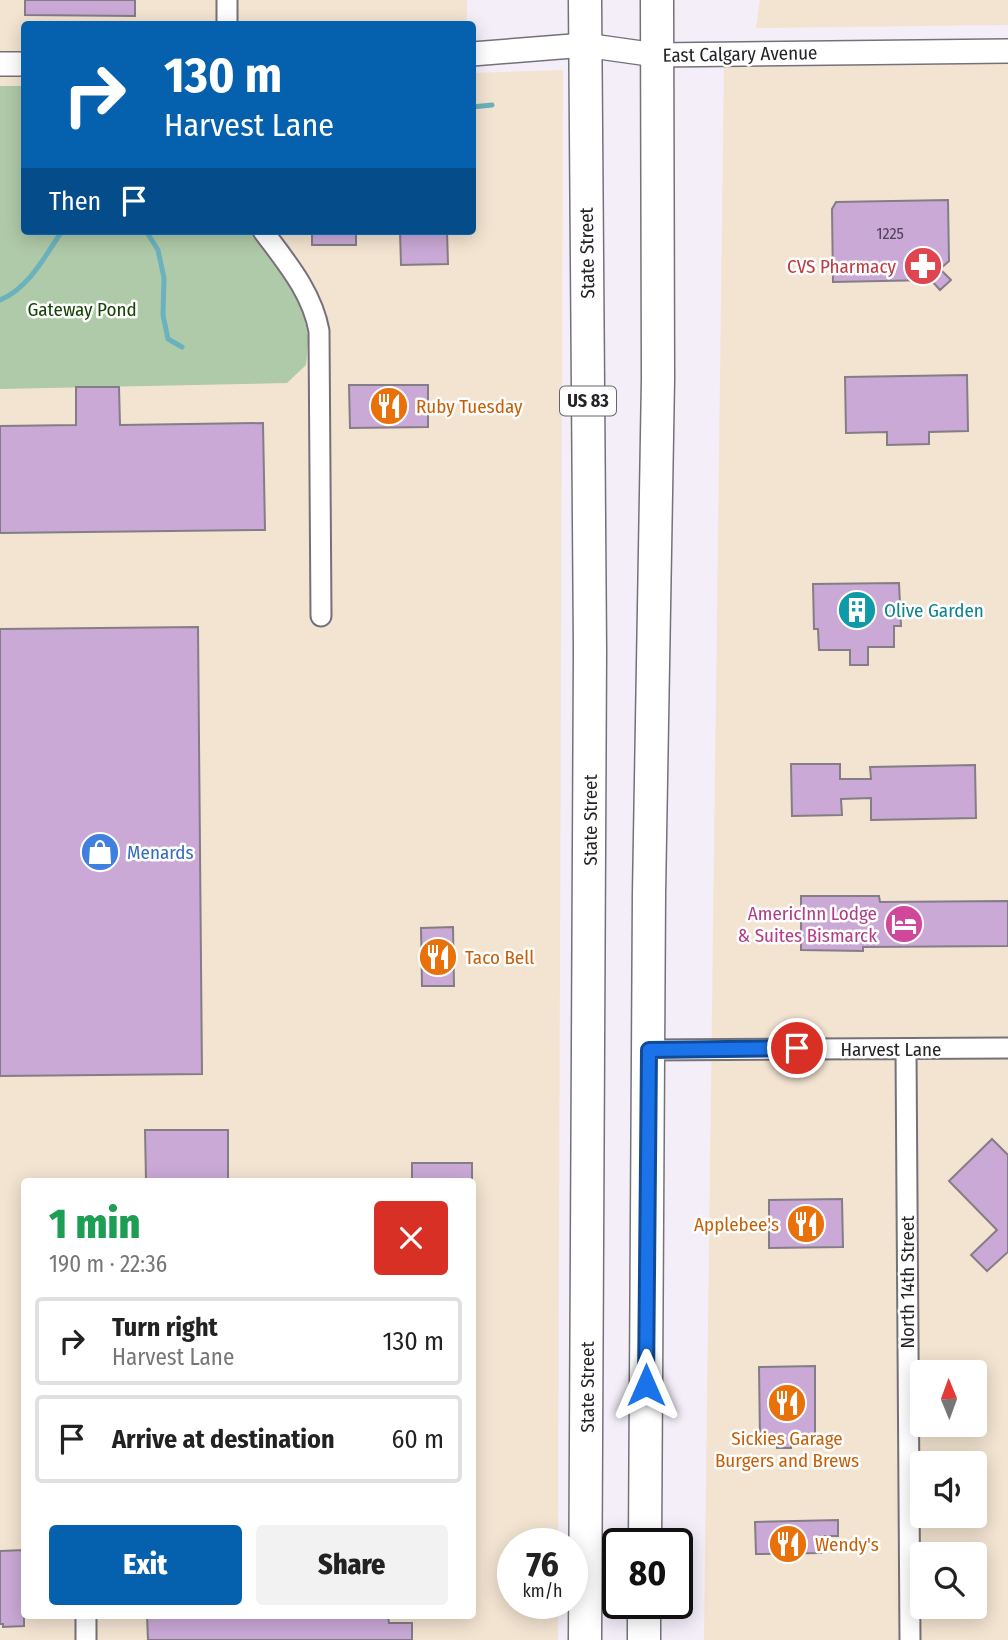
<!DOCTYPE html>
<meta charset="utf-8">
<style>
:root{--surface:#fff;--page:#f2f2f2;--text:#222;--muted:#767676;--line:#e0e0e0;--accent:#0560ad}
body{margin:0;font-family:"Fira Sans Condensed",sans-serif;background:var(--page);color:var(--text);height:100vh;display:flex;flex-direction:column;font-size:26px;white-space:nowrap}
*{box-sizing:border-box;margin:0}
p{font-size:23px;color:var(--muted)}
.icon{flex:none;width:38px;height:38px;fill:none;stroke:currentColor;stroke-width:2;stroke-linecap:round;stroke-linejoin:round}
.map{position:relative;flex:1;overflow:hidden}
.sheet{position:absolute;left:21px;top:1178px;width:455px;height:441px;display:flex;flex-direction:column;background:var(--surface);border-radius:7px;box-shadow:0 4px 18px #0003}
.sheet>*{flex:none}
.hud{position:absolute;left:21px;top:21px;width:455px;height:214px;border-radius:7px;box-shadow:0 4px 18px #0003;background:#0560ad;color:#fff;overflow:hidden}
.needle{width:46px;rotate:359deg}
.tools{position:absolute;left:910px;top:1360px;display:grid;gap:14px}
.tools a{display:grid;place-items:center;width:77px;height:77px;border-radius:7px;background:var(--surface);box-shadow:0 4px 18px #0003;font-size:35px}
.speed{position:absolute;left:497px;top:1528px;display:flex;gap:14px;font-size:35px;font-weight:700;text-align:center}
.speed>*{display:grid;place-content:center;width:91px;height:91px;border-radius:50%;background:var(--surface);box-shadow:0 4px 18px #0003;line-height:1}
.speed small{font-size:18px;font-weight:400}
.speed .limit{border:4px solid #111;border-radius:10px;background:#fff;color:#111}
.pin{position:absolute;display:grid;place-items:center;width:60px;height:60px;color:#fff;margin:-30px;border:4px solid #fff;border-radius:50%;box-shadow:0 2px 7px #0007}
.me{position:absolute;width:77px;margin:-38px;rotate:0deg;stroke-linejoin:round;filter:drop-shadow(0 0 5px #0008)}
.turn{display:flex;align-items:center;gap:24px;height:147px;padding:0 28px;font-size:32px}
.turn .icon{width:91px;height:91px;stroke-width:2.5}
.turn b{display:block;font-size:49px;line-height:60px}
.then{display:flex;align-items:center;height:66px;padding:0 28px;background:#0003;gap:14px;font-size:26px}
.round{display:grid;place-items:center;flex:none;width:74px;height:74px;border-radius:7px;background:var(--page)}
.summary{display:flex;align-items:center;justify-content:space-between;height:119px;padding:0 28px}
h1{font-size:42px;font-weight:800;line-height:52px;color:#1e9e55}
.cta{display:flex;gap:14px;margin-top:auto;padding:14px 28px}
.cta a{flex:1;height:80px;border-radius:7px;background:var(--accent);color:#fff;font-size:28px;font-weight:800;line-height:80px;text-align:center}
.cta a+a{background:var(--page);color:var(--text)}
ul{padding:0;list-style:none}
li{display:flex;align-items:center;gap:21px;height:88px;margin:0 14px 10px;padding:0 14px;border:4px solid var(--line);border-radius:7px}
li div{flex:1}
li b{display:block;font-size:26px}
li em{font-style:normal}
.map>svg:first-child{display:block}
.commercial{fill:#f3e4d1;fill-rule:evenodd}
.green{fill:#afcaa8}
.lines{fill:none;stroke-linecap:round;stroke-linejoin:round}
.stream{stroke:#6cb2bd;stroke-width:5}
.building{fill:#caa9d6;stroke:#837d85;stroke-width:2}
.minor-casing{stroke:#757179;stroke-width:23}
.tertiary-casing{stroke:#757179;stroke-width:26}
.trunk-casing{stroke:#757179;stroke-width:35}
.minor{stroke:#fff;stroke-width:19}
.tertiary{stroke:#fff;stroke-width:23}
.trunk{stroke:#fff;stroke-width:32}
.route-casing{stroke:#114b97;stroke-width:18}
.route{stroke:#1a73e8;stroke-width:12}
.labels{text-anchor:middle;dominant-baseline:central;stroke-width:5;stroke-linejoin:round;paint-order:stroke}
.number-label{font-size:16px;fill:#4e4453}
.shield{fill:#fefefe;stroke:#666568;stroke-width:2}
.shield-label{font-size:18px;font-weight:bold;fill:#252327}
.street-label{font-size:19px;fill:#252327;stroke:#fefefe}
.health-label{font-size:19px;fill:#be3a42;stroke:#fefefe;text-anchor:end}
.park-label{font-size:19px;fill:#154305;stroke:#fefefe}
.food-label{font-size:19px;fill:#c56008;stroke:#fefefe;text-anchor:start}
.culture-label{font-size:19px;fill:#0d838f;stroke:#fefefe;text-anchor:start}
.shop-label{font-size:19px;fill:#366cbe;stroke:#fefefe;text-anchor:start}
.hotel-label{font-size:19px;fill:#b23c85;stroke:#fefefe;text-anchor:end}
</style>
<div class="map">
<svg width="1008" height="1640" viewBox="0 0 1008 1640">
<rect width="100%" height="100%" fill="#f3eef8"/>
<!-- commercial -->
<path class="commercial" d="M0 0H467V24H24V86H0Z
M760 0H1008V25L756 28Z
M1008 60V1640H704L724 64ZM922 1372H975V1424H922ZM922 1463H975V1516H922ZM922 1554H975V1606H922Z
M563 70 558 1543 513 1544V1603H558V1640H0V389L303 314 297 299 249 231H472L473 73ZM24 1181H472V1615H24Z"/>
<!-- green -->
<path class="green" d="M0 86H24V231H249C271 263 304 296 308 337 308 346 307 356 306 365L287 383 0 389Z"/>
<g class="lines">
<!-- stream -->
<path class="stream" d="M472 107 492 105
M146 231 158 250 164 278 163 315 168 339 182 347
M0 300C29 288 45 256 62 231"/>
</g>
<!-- building -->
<path class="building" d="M25 0H135V16L25 15Z
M948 200 949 261 940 269 951 280 940 290 931 280 833 282 832 209 836 202Z
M312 231H356V245H312Z
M400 231H447L448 264 401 265Z
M967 375 968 431 929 432V444L887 445V432L846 433 845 377Z
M349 385H428V427L350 428Z
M76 387H119L120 425 263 423 265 530 0 533V426L76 425Z
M899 583 901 626H894V647H868V665H850V650H819L818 629H814L813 584Z
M198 627 202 1074 0 1076V629Z
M791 764H840V779H871L870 767 975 765 976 818 871 820V798L841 799 842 815 792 816Z
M801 896H879L880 902 1008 901V946L863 947V951L801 950Z
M453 927 454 986H422L421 928Z
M145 1130H228V1181L146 1180Z
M992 1139 1008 1155V1252L987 1271 971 1255 997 1230 949 1181Z
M412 1163H472V1181H412Z
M842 1199 843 1247 769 1248V1200Z
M815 1366V1439H791V1448H777V1439H760L759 1367Z
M838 1520V1536H821V1553L756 1554 755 1522Z
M24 1550V1626L3 1627V1624H0V1551Z
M147 1615H388L389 1623H412V1640H148Z"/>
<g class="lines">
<!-- minor casing -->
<g class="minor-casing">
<path id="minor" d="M227 0V24
M263 231C286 262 312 292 319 331L321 616
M649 1050 1008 1048
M906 1050 910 1640
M86 1615V1640"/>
</g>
<!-- tertiary casing -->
<g class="tertiary-casing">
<path id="tertiary" d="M472 54 585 45 656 55 1008 51
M0 64H24"/>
</g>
<!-- trunk casing -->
<g class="trunk-casing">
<path id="trunk" d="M645 1544 649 894 658 379 657 0
M585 1640 590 650 585 0
M644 1640V1603"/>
</g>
<!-- minor -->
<use href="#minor" class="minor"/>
<!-- tertiary -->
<use href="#tertiary" class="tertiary"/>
<!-- trunk -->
<use href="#trunk" class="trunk"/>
</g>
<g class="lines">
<!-- route casing -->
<g class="route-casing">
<path id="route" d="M646 1385 649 1050 797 1048"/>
</g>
<!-- route -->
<use href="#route" class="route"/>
</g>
<!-- icons -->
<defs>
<g id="pharmacy-disc" transform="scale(2.0125)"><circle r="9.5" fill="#e0444e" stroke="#fefefe"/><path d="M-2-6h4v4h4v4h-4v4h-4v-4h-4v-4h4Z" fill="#fff"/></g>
<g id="restaurant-disc" transform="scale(2.0125)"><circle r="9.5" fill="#e8710a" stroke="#fefefe"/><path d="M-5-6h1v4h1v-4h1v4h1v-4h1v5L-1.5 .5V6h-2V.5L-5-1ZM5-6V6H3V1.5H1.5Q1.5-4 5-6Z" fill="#fff"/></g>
<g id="building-disc" transform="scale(2.0125)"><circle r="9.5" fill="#0f9aa8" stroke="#fefefe"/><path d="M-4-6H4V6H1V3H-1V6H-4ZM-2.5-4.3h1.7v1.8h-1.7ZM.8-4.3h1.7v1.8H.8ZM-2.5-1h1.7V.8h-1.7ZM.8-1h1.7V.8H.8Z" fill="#fff"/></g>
<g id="shop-disc" transform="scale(2.0125)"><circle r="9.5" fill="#3f7fe0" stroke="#fefefe"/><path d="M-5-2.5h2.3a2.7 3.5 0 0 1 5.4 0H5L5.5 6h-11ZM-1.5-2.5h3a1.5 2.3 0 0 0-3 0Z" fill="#fff"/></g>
<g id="hotel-disc" transform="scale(2.0125)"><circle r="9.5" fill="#d1479c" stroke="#fefefe"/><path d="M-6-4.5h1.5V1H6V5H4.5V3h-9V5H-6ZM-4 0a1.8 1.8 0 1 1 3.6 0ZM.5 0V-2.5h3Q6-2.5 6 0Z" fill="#fff"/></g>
</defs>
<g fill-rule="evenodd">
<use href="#pharmacy-disc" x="923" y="266"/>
<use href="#restaurant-disc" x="389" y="406"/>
<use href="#building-disc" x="857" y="610"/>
<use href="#shop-disc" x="100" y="852"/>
<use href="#hotel-disc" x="904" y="924"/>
<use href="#restaurant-disc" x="438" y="957"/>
<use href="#restaurant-disc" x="806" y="1224"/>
<use href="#restaurant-disc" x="787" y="1403"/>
<use href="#restaurant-disc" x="788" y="1544"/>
</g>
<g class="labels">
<!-- number labels -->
<g class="number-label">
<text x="890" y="233">1225</text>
</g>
<!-- shield labels -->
<rect class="shield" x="560" y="386.5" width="56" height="29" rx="5"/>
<g class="shield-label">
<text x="588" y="401">US 83</text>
</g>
<!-- street labels -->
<g class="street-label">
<text transform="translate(740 54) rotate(-1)">East Calgary Avenue</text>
<text transform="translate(587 253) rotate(-91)">State Street</text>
<text transform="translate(590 820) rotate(-90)">State Street</text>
<text x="891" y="1049">Harvest Lane</text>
<text transform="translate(907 1282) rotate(-90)">North 14th Street</text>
<text transform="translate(587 1387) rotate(-90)">State Street</text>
</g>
<!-- health labels -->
<g class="health-label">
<text x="896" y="266">CVS Pharmacy</text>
</g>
<!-- park labels -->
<g class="park-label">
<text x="82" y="309">Gateway Pond</text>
</g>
<!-- food labels -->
<g class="food-label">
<text x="416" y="406">Ruby Tuesday</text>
<text x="465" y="957">Taco Bell</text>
<text x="779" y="1224" text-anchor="end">Applebee's</text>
<text x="787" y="1438" text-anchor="middle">Sickies Garage<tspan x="787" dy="22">Burgers and Brews</tspan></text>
<text x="815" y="1544">Wendy's</text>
</g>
<!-- culture labels -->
<g class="culture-label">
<text x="884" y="610">Olive Garden</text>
</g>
<!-- shop labels -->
<g class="shop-label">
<text x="127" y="852">Menards</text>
</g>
<!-- hotel labels -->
<g class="hotel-label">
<text x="877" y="913">AmericInn Lodge<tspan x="877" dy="22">&amp; Suites Bismarck</tspan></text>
</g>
</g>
</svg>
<div class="tools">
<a><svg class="needle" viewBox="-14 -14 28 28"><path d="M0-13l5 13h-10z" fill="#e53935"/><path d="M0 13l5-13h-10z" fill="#767676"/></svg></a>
<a><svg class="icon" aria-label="sound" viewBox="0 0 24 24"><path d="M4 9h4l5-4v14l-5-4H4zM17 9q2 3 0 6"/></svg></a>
<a><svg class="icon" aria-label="search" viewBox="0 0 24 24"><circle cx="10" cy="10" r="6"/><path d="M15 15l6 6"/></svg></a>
</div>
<div class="speed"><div>76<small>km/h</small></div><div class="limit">80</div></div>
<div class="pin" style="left:797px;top:1048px;background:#d93025"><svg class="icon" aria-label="arrive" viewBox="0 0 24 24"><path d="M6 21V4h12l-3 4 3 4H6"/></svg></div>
<svg class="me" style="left:646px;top:1385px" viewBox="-20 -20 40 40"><path d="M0-17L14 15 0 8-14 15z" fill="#1a73e8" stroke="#fff" stroke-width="4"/></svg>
<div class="hud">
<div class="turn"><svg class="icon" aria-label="right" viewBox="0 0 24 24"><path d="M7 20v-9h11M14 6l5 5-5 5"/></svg><div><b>130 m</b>Harvest Lane</div></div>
<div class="then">Then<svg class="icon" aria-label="arrive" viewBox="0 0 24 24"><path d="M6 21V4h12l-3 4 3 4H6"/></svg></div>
</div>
<section class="sheet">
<div class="summary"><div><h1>1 min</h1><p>190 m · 22:36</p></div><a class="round" style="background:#d93025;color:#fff"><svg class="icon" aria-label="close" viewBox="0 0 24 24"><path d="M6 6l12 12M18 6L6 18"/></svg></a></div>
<ul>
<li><svg class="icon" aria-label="right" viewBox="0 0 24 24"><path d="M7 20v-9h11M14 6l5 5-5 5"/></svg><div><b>Turn right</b><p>Harvest Lane</p></div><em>130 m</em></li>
<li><svg class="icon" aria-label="arrive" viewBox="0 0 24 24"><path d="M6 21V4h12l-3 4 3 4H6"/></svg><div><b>Arrive at destination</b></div><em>60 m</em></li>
</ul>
<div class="cta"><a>Exit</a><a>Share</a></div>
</section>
</div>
